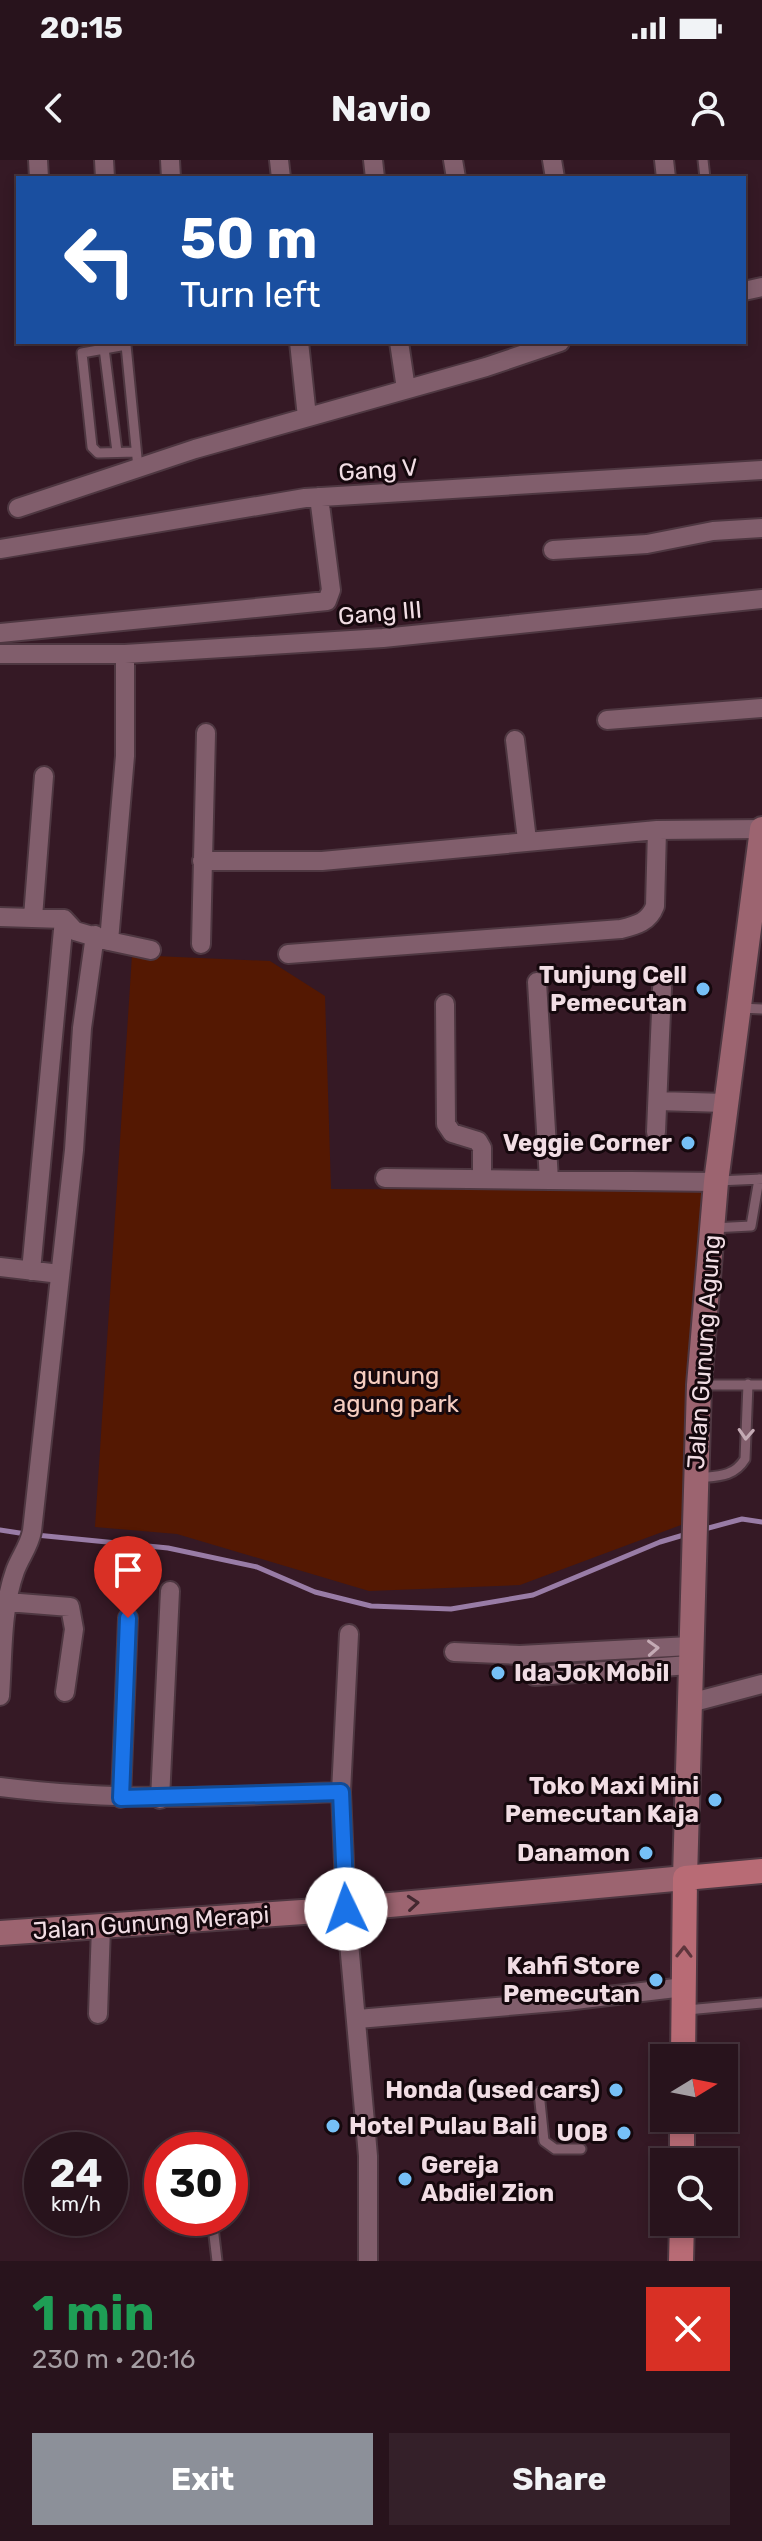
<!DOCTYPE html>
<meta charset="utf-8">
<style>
:root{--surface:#28131c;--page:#342029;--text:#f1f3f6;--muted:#a59ea3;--line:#44323b;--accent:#8c9099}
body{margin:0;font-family:Rubik,sans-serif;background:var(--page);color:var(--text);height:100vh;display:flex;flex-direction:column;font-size:30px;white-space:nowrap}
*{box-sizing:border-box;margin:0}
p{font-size:26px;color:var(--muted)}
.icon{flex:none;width:44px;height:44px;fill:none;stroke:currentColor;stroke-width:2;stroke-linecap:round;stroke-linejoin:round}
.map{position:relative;height:2101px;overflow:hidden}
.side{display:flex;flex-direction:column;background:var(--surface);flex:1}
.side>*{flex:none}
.banner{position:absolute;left:16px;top:16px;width:730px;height:168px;border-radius:0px;box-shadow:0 4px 12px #0003,0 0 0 2px var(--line);background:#1a4fa0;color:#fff;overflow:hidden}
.needle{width:52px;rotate:80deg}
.controls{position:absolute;left:650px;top:1884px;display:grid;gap:16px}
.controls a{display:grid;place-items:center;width:88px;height:88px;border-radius:0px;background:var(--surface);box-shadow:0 4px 12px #0003,0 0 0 2px var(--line);font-size:40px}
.speed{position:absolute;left:24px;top:1972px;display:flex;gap:16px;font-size:40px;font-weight:700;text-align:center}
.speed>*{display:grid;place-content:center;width:104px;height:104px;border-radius:50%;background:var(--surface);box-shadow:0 4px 12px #0003,0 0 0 2px var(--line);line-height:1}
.speed small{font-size:20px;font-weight:400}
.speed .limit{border:12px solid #d22;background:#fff;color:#111}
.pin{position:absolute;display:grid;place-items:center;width:68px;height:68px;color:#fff;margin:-82px -34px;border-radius:50% 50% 50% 0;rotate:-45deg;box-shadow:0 0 8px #0007}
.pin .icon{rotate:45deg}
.me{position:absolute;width:88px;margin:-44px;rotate:357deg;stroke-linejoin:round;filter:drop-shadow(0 0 6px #0008)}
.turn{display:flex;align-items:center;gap:28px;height:168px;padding:0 32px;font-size:36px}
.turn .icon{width:104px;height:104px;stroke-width:2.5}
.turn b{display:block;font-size:56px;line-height:68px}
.round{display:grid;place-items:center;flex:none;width:84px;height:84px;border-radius:0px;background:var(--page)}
.summary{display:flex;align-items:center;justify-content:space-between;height:136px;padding:0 32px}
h1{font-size:48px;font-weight:700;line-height:60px;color:#1e9e55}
.action{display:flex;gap:16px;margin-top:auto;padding:16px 32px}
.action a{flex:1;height:92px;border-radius:0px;background:var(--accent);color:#fff;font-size:32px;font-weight:700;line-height:92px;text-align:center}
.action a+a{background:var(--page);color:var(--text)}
.status{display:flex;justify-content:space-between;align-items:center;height:56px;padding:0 40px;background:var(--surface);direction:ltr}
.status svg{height:22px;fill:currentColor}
header{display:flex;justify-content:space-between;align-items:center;height:104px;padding:0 32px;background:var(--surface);font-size:36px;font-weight:700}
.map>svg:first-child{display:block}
.green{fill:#541802}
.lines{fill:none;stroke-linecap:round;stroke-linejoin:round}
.stream{stroke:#997ca6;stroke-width:5}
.service-casing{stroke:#4e3741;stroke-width:13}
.minor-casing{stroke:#4e3741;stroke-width:22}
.secondary-casing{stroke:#4e3741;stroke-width:28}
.primary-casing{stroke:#4e3741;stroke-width:28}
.service{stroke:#815e6c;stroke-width:9}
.minor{stroke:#815e6c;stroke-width:18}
.secondary{stroke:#9c6470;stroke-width:24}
.primary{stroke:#b86b75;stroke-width:24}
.oneway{stroke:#c4aab4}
.oneway2{stroke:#442830}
.oneway3{stroke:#5e353c}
.route-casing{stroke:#114b97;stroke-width:20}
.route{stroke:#1a73e8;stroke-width:14}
.poi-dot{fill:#76c0f7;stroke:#15080d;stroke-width:3}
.labels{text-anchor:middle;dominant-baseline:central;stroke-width:6;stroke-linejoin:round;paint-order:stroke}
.street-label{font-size:24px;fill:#f1dde4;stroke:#15080d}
.poi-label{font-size:24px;font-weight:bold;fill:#f1dde4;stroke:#15080d;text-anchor:end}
.park-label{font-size:24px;fill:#f6cdc0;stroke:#15080d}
</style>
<div class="status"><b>20:15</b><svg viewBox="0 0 49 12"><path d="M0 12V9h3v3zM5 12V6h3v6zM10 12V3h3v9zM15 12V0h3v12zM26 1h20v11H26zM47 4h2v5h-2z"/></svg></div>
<header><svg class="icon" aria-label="back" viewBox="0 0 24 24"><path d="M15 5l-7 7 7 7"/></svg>Navio<svg class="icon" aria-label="person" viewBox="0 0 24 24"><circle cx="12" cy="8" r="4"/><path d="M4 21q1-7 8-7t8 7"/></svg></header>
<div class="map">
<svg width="762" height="2101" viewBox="0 0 762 2101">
<rect width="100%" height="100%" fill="#351925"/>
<!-- green -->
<path class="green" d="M132 795 270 801 325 836 331 1029 703 1031 681 1365 520 1425 369 1431 177 1374 95 1367Z"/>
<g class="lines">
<!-- stream -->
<path class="stream" d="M0 1370 26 1374
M701 1370 742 1359 762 1362
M36 1375 168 1388 257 1407 315 1432 371 1446 451 1449 533 1435 660 1382 687 1374"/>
<!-- service casing -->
<g class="service-casing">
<path id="service" d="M703 0 705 18
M104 188 117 292
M136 292 98 293 92 287 82 193 126 185 138 308
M740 848 762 849
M717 1021 762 1019
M712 1068 751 1066 759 1019
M702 1225H762
M699 1318C718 1316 734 1317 745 1299L748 1224
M687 1850 762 1843
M539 1932 544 1981 555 1989H581
M212 2058 217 2101"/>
</g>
<!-- minor casing -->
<g class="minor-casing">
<path id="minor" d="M38 0 39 18
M104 0 105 18
M170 0 171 18
M279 0 281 18
M373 0 375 18
M453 0 456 18
M552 0 555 18
M664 0 666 18
M744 131 762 127
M299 182 307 257
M399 182 406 229
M18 348 195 289 486 207 560 182
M0 389 305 338 762 310
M553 390 647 384 713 371 762 368
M0 473 327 441 331 430 319 337
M0 494H125L383 478 762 439
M607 560 762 548
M515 580 527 680
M202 701H322L657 670 762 669
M0 757 64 759 75 771 109 781 125 596V494
M33 757 44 616
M109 781 151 790
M201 784 206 573
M288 794 621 769C637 765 649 762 655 746L657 670
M537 822 549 1020
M445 844 446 964 452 973 478 981 482 988V1019
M658 941 725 943
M656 972 662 828
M385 1018 716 1022
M0 1107 60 1114
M31 1111 64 759
M7 1442 70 1447 74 1469 65 1532
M349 1474 341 1632 346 1749 368 1996V2101
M454 1492 520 1495 690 1486
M520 1495 535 1516 690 1505
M0 1536C3 1495 1 1450 15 1411 20 1397 29 1387 32 1371L74 990 82 868 95 775
M690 1543 762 1524
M0 1627C117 1642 223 1637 341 1632
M121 1638 128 1458
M160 1639 170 1431
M98 1854 101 1767
M358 1859 566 1841 684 1827"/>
</g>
<!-- secondary casing -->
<g class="secondary-casing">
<path id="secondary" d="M0 1773 346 1749 685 1718 699 1225 716 1022 762 669"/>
</g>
<!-- primary casing -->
<g class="primary-casing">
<path id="primary" d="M683 1898 685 1718 762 1711
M682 2002V1958
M681 2101 682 2062"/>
</g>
<!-- service -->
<use href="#service" class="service"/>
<!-- minor -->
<use href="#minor" class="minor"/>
<!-- secondary -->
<use href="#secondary" class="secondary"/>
<!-- primary -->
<use href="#primary" class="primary"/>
</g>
<!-- one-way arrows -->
<defs><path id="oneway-chevron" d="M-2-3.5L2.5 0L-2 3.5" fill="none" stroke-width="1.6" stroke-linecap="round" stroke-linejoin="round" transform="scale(2)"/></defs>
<g class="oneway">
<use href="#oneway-chevron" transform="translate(746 1274) rotate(93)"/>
<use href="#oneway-chevron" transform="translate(653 1488) rotate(-3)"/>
</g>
<use class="oneway2" href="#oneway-chevron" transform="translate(413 1743) rotate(-5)"/>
<use class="oneway3" href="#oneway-chevron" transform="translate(684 1792) rotate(-89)"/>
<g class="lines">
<!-- route casing -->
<g class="route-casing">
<path id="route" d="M128 1458 121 1638 341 1632 346 1749"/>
</g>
<!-- route -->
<use href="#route" class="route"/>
</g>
<!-- markers -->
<g class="poi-dot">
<circle cx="703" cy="829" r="8"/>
<circle cx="688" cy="983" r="8"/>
<circle cx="498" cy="1513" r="8"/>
<circle cx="715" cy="1640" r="8"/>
<circle cx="646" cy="1693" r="8"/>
<circle cx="656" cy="1820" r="8"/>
<circle cx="616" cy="1930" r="8"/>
<circle cx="333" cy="1966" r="8"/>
<circle cx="624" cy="1973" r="8"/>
<circle cx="405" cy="2019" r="8"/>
</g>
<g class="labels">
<!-- street labels -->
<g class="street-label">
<text transform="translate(378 310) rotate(-4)">Gang V</text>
<text transform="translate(380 453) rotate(-5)">Gang III</text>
<text transform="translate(704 1192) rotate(-86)">Jalan Gunung Agung</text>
<text transform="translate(151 1763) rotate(-4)">Jalan Gunung Merapi</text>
</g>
<!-- poi labels -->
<g class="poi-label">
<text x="687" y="815">Tunjung Cell<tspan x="687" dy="28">Pemecutan</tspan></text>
<text x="672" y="983">Veggie Corner</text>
<text x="514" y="1513" text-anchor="start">Ida Jok Mobil</text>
<text x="699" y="1626">Toko Maxi Mini<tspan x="699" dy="28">Pemecutan Kaja</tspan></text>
<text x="630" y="1693">Danamon</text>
<text x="640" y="1806">Kahfi Store<tspan x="640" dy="28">Pemecutan</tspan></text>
<text x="600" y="1930">Honda (used cars)</text>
<text x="349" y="1966" text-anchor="start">Hotel Pulau Bali</text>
<text x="608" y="1973">UOB</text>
<text x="421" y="2005" text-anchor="start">Gereja<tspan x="421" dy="28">Abdiel Zion</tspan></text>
</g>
<!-- park labels -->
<g class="park-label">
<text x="396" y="1216">gunung<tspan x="396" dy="28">agung park</tspan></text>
</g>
</g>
</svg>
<div class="controls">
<a><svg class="needle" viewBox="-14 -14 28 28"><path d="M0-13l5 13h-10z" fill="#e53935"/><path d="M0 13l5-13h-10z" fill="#a59ea3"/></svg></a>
<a><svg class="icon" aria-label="search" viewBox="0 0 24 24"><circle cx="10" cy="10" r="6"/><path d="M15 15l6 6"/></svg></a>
</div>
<div class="speed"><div>24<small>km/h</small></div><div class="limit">30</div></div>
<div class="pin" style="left:128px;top:1458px;background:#d93025"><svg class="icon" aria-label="arrive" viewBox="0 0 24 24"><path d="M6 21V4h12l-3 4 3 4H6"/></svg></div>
<svg class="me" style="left:346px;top:1749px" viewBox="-20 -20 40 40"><circle r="19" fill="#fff"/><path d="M0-13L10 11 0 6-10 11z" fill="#1a73e8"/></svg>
<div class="banner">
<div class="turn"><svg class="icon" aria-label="left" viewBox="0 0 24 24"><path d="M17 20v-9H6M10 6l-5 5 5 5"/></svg><div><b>50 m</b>Turn left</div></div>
</div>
</div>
<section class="side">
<div class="summary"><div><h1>1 min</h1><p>230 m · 20:16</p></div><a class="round" style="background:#d93025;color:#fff"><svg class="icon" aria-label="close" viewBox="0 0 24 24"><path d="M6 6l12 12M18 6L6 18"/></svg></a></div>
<div class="action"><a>Exit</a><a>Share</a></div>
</section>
